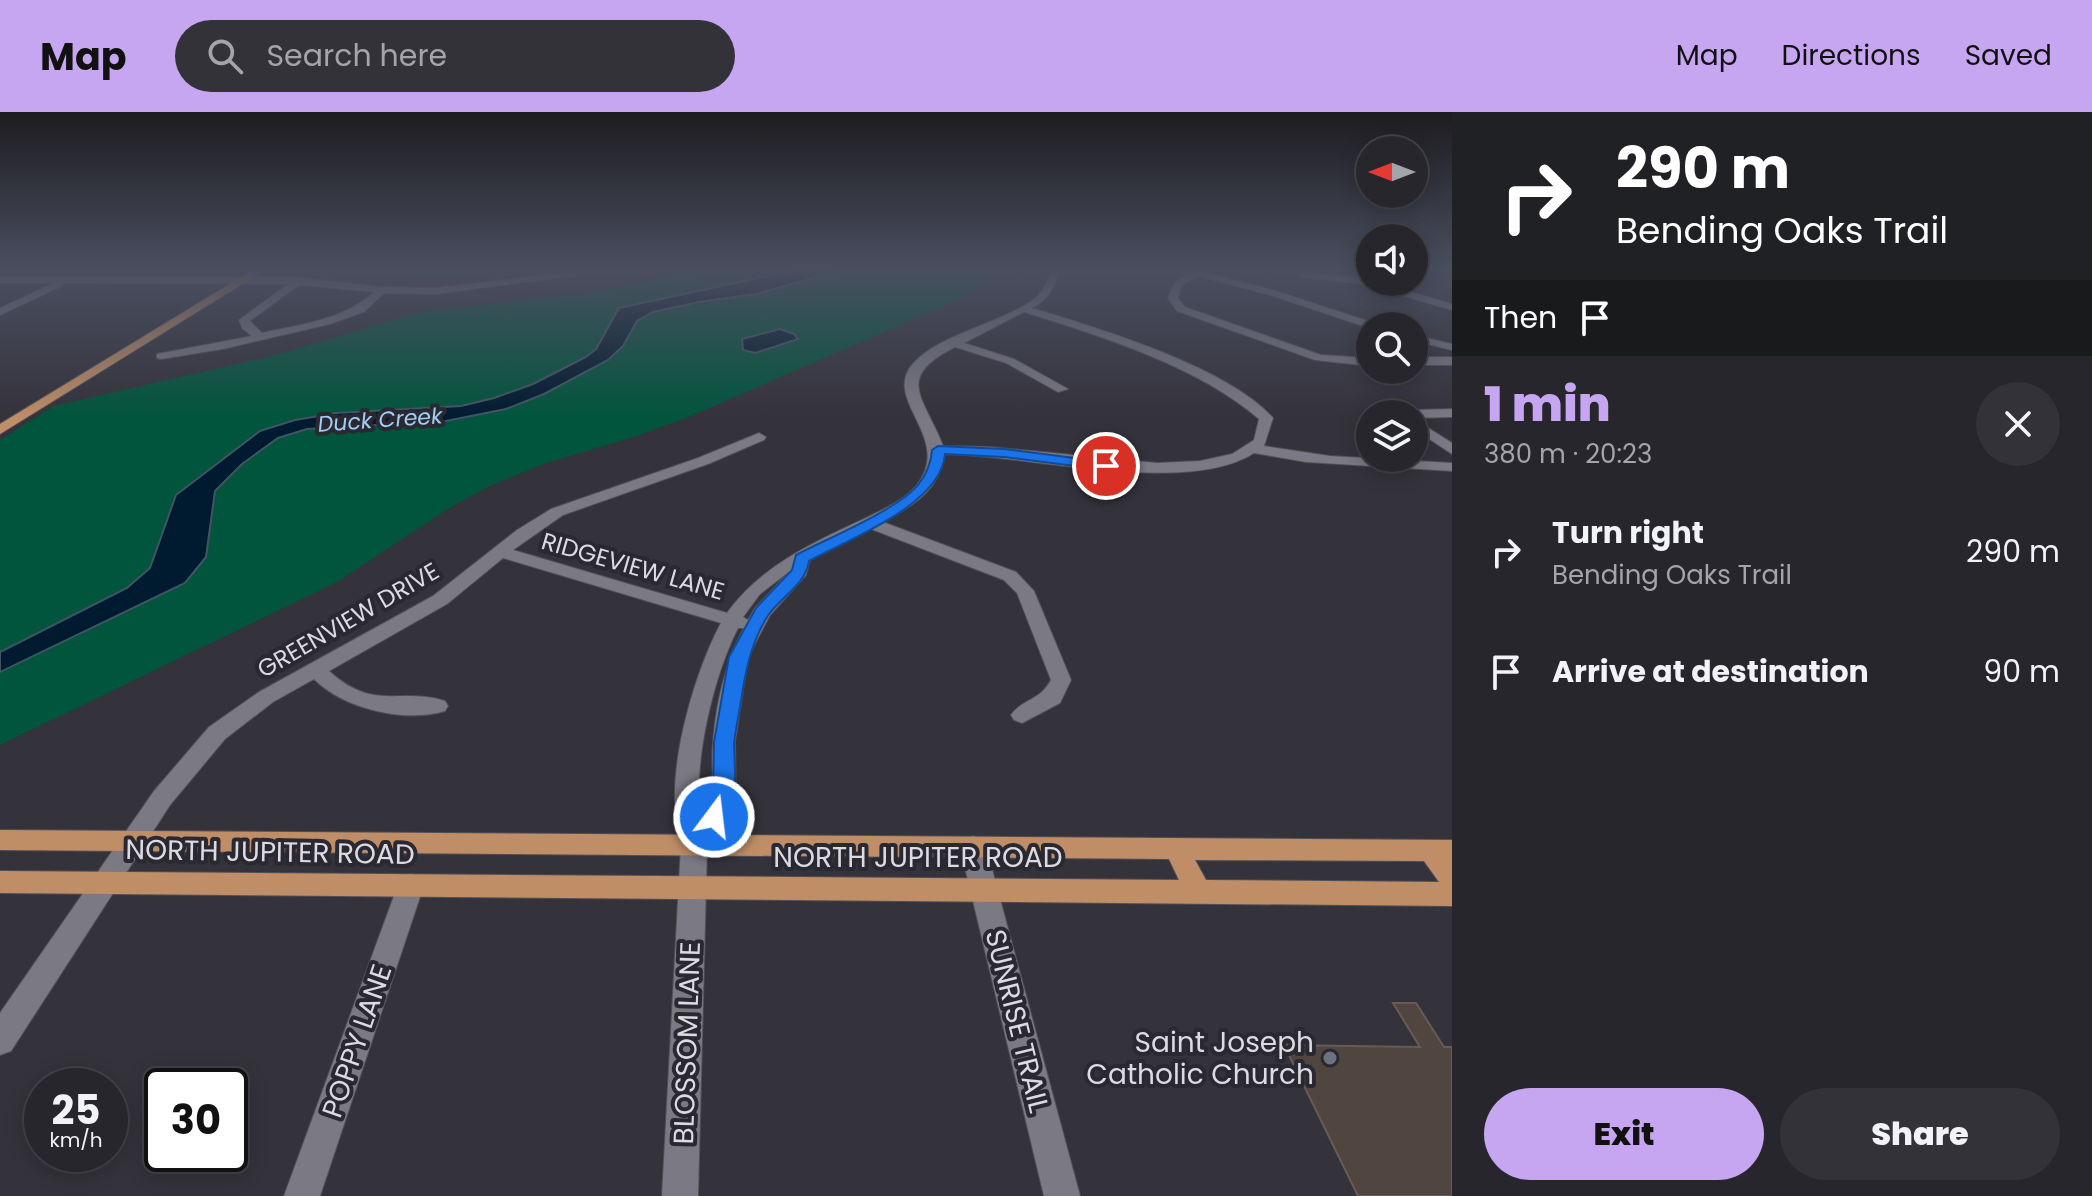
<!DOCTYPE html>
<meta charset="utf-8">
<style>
:root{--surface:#27262c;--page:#333238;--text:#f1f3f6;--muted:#a4a5a9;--line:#434348;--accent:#c6a6f0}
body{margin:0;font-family:Poppins,sans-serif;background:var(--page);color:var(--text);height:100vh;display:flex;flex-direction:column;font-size:30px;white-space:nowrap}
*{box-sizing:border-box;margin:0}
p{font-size:26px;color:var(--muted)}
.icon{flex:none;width:44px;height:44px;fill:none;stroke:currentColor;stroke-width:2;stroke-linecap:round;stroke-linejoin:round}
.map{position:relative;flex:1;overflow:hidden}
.details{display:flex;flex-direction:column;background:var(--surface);width:640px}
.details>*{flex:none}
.top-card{background:#202124;color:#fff;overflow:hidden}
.needle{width:52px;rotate:270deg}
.fabs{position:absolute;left:1356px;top:24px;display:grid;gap:16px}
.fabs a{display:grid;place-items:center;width:72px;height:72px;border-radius:50%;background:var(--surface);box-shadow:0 4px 20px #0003,0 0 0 2px var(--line);font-size:40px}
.speed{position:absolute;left:24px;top:956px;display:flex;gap:16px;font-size:40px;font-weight:700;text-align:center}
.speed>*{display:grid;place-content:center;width:104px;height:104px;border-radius:50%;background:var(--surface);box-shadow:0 4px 20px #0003,0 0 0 2px var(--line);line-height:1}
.speed small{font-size:20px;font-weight:400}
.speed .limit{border:4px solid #111;border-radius:12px;background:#fff;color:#111}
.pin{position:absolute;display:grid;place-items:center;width:68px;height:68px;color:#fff;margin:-34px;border:4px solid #fff;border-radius:50%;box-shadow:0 2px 8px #0007}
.me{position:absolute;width:88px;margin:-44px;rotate:15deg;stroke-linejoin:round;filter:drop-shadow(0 0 6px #0008)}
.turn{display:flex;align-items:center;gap:28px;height:168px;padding:0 32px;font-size:36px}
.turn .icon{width:104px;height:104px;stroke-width:2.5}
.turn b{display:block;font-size:56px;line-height:68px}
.then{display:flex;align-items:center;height:76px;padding:0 32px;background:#0003;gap:16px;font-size:30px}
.round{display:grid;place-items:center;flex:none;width:84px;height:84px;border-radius:42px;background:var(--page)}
.head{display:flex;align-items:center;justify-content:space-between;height:136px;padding:0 32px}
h1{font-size:48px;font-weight:800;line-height:60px;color:var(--accent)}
.action{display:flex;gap:16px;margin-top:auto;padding:16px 32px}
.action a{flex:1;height:92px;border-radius:48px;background:var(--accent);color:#111;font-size:32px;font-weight:800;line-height:92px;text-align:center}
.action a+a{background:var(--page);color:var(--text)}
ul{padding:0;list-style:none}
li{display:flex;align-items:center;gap:24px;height:120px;padding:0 32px}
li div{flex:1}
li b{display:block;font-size:30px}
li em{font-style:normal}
header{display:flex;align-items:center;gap:48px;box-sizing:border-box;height:112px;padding:0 40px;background:var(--accent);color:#111}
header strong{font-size:38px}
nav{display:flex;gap:44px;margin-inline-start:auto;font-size:28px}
.search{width:560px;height:72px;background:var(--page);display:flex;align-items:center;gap:20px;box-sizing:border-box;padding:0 28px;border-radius:44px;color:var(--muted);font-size:30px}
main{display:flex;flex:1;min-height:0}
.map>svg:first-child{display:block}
.green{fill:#00553c}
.water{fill:#001a2f;stroke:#425464;stroke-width:2}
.building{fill:#50463f;stroke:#665c55;stroke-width:2}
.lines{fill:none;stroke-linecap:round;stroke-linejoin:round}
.minor-casing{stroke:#525057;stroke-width:2}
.major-casing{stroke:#525057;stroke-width:2}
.minor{fill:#7b7984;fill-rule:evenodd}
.major{fill:#bf8e66;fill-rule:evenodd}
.route{fill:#1a73e8;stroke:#114b97;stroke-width:2}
.worship-dot{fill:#6b7280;stroke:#2a2831;stroke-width:3}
.labels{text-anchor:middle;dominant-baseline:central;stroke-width:8;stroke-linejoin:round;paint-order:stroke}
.far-water-label{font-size:22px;font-style:italic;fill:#a0cef5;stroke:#2a2831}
.street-label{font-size:24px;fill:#dcdbe1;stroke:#2a2831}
.near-street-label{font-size:28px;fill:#dcdbe1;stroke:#2a2831}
.near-poi-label{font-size:28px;fill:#dcdbe1;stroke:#2a2831;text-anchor:end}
</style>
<header>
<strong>Map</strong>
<div class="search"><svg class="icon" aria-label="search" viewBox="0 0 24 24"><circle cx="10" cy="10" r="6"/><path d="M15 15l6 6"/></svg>Search here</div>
<nav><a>Map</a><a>Directions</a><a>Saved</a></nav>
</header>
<main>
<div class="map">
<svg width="1452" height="1084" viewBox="0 0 1452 1084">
<rect width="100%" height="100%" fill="#34323b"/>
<!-- green -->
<path class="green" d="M368 156H508L443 164 364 159Z
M715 156H992L978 177 960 187 691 304 631 326 546 351 490 374 451 395 337 470 0 633V328L54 294 280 242 417 201 600 179Z"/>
<!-- water -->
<path class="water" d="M804 156H848L756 182 699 190 653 200 637 209 623 234 608 248 544 282 506 297 446 309 307 317 278 326 242 352 215 379 206 445 185 471 0 560V540L127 476 150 456 176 383 260 319 295 308 336 301 461 294 494 286 533 272 586 245 596 237 619 196Z
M780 217 794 222 798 227 755 241 743 238 742 227Z"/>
<!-- building -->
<path class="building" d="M1393 891H1416L1444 935H1452V1084H1358L1284 933 1420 935Z"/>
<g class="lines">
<!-- minor casing -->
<g class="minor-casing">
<path id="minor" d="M602 156H631L436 182 384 181 364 200 330 212 223 237 161 247 157 246V242L252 224 242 216 239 208 288 172 63 171 62 174 0 203V196L54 171H0V165H299L382 175 436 176ZM299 173 374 180C343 208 302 212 262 221L250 209Z
M1052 156H1062C1055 173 1049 188 1032 196 1098 216 1228 255 1273 306L1264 334 1330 344 1452 351V359L1306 350 1254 341C1186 385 1024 342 943 342 942 377 911 395 883 410L1016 460 1034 479 1071 568 1060 591 1022 611 1014 608 1011 603C1022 587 1040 589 1051 568L1017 481 1004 468 871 417 810 448 806 463 770 503 748 545 735 630 736 691 707 735 698 1084H662L681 733C679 719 675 705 675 690 673 637 696 558 721 511L503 446 447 492 329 559C374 600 399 575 445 589L448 594 445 599C404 611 344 597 314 567L273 590 225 627 170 693 11 939 0 943V901L154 679 209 615 259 580 433 484 517 418 551 397 698 346 759 321 766 325 764 328 708 352 563 403 513 438 727 501C762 453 814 430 866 406 882 398 905 388 917 373 953 326 884 290 911 254 935 223 1003 211 1034 187 1044 180 1048 167 1052 156ZM1024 200C1101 224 1198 254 1259 307L1254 328 1232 342 1200 349 1157 351 989 335 943 334C925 286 893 266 955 235L1006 251 1058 280 1068 277 1014 247 964 231ZM791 458 755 496 748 508 743 505 760 482ZM738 516H744C725 551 716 592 713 631 710 661 719 679 701 704 692 652 714 563 738 516Z
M1171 156H1187L1273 178 1377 212 1378 214 1369 216 1267 182 1197 164 1182 173 1178 186 1185 195 1321 243 1370 246V254L1315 248 1177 199 1168 186 1175 170 1188 162Z
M1302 160 1363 166 1452 192V198L1362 172 1299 165Z
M1414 223 1452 232V238L1414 229Z
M1414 245H1452V253H1414Z
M1452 297V305L1414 306V302H1405L1412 298Z
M1414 307 1452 331V342L1414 317Z
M973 724 982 728 986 735 1080 1084H1044L960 735 964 728Z
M411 762 420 765 424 773 320 1084H284L398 773 402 765Z"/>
</g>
<!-- major casing -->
<g class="major-casing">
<path id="major" d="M256 156H268L0 322V312Z
M0 718 1452 728V794L0 781V759L1179 768 1169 747 0 738ZM1195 748 1424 749 1439 770 1206 768Z"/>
</g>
<!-- minor -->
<use href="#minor" class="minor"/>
<!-- major -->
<use href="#major" class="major"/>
</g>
<!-- sky -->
<linearGradient id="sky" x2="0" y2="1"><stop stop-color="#1d1c20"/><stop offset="0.51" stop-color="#4a4f60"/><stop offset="1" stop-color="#4a4f60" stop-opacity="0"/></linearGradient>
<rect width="1452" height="308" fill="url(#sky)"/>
<!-- route -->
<path class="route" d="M938 334 1004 337 1106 350 1113 354 1106 358 1004 345 945 342C941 393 849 427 809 449 806 472 782 484 769 502 750 531 745 562 740 595 738 608 735 620 734 632 734 652 744 724 706 711L703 705 713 689 714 630 729 545 756 496 792 458 796 443C826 427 899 397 918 373 927 362 931 351 932 338Z"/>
<!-- markers -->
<circle class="worship-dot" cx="1330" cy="946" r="8"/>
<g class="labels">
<!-- far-water labels -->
<g class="far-water-label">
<text transform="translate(380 308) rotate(-4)">Duck Creek</text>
</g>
<!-- street labels -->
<g class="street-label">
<text transform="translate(633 454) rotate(16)">RIDGEVIEW LANE</text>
<text transform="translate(348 508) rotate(-30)">GREENVIEW DRIVE</text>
</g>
<!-- near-street labels -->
<g class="near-street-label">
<text transform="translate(270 740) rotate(1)">NORTH JUPITER ROAD</text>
<text x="918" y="745">NORTH JUPITER ROAD</text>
<text transform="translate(1017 909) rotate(76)">SUNRISE TRAIL</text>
<text transform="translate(357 929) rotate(-71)">POPPY LANE</text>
<text transform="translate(687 931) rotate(-88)">BLOSSOM LANE</text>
</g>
<!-- near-poi labels -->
<g class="near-poi-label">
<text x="1314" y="930">Saint Joseph<tspan x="1314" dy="32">Catholic Church</tspan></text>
</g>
</g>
</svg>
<div class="fabs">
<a><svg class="needle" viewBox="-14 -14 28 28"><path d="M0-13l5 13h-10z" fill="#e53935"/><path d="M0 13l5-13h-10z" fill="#a4a5a9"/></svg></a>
<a><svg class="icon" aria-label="sound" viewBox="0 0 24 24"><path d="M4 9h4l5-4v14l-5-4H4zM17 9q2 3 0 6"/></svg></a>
<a><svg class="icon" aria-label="search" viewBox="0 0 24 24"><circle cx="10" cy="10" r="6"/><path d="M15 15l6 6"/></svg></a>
<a><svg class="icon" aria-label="layers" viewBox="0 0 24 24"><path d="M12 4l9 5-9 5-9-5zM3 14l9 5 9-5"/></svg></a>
</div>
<div class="speed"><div>25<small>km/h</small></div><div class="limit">30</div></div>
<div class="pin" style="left:1106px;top:354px;background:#d93025"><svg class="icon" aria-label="arrive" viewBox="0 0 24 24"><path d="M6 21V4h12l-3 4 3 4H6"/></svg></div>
<svg class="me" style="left:714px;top:705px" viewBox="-20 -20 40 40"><circle r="17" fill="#1a73e8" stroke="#fff" stroke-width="3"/><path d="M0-11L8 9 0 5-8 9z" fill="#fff"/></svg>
</div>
<section class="details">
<div class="top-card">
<div class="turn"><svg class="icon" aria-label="right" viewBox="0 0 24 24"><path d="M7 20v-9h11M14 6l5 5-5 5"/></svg><div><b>290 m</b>Bending Oaks Trail</div></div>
<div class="then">Then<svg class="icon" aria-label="arrive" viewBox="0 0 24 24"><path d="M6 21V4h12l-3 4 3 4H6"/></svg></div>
</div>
<div class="head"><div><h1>1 min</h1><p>380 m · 20:23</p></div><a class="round"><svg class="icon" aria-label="close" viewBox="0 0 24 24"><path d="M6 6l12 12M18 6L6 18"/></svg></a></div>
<ul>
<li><svg class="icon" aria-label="right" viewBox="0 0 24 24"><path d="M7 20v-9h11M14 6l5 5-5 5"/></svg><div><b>Turn right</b><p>Bending Oaks Trail</p></div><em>290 m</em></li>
<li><svg class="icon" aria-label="arrive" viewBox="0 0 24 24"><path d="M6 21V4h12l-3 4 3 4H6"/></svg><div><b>Arrive at destination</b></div><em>90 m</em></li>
</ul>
<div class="action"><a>Exit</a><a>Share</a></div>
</section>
</main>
